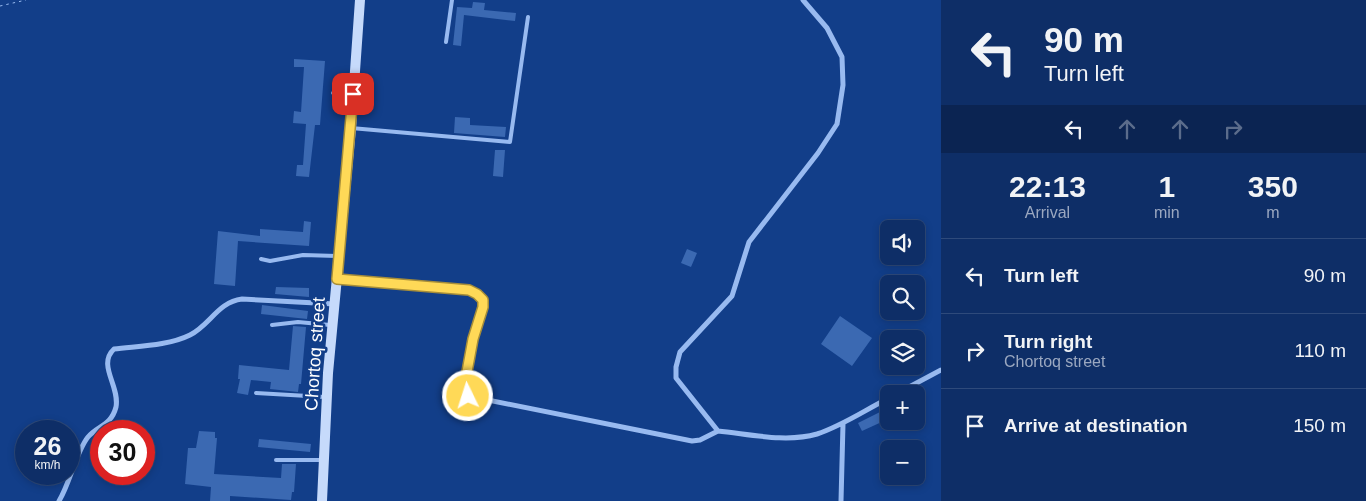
<!DOCTYPE html>
<meta charset="utf-8">
<style>
:root{--surface:#0e2e67;--page:#17366d;--text:#f1f3f6;--muted:#9ba8c0;--line:#2e4a7b}
body{margin:0;font-family:Helvetica,sans-serif;background:var(--page);color:var(--text);height:100vh;display:flex;flex-direction:column;font-size:19px;white-space:nowrap}
*{box-sizing:border-box;margin:0}
p{font-size:16px;color:var(--muted)}
.icon{flex:none;width:28px;height:28px;fill:none;stroke:currentColor;stroke-width:2;stroke-linecap:round;stroke-linejoin:round}
.map{position:relative;flex:1;overflow:hidden}
.details{display:flex;flex-direction:column;background:var(--surface);width:425px}
.details>*{flex:none}
.top-card{background:#0e2e67;color:var(--text);overflow:hidden}
.controls{position:absolute;left:880px;top:220px;display:grid;gap:10px}
.controls a{display:grid;place-items:center;width:45px;height:45px;border-radius:8px;background:var(--surface);box-shadow:0 2px 8px #0003,0 0 0 1px var(--line);font-size:25px}
.speed{position:absolute;left:15px;top:420px;display:flex;gap:10px;font-size:25px;font-weight:700;text-align:center}
.speed>*{display:grid;place-content:center;width:65px;height:65px;border-radius:50%;background:var(--surface);box-shadow:0 2px 8px #0003,0 0 0 1px var(--line);line-height:1}
.speed small{font-size:12px;font-weight:400}
.speed .limit{border:8px solid #d22;background:#fff;color:#111}
.pin{position:absolute;display:grid;place-items:center;width:42px;height:42px;color:#fff;margin:-21px;border-radius:10px;box-shadow:0 2px 8px #0006}
.me{position:absolute;width:55px;margin:-28px;rotate:356deg;stroke-linejoin:round;filter:drop-shadow(0 0 4px #0008)}
.turn{display:flex;align-items:center;gap:18px;height:105px;padding:0 20px;font-size:22px}
.turn .icon{width:65px;height:65px;stroke-width:2.5}
.turn b{display:block;font-size:35px;line-height:42px}
.lanes{display:flex;align-items:center;height:48px;padding:0 20px;background:#0003;justify-content:center;gap:25px;direction:ltr}
.lanes .off{opacity:.35}
.eta{display:flex;justify-content:space-evenly;align-items:center;height:85px;text-align:center}
.eta b{font-size:30px;font-weight:700;line-height:35px}
ul{padding:0;list-style:none}
li{display:flex;align-items:center;gap:15px;height:75px;padding:0 20px;border-top:1px solid var(--line)}
li div{flex:1}
li b{display:block;font-size:19px}
li em{font-style:normal}
main{display:flex;flex:1;min-height:0}
.map>svg:first-child{display:block}
.building{fill:#3b69b2}
.lines{fill:none;stroke-linecap:round;stroke-linejoin:round}
.path{stroke:#98baf0;stroke-width:1;stroke-dasharray:2.5 4;stroke-linecap:butt}
.service{stroke:#98baf0;stroke-width:4}
.minor{stroke:#98baf0;stroke-width:5}
.secondary{stroke:#c6dafb;stroke-width:10}
.route-casing{stroke:#a68d39;stroke-width:12}
.route{stroke:#ffd957;stroke-width:9}
.labels{text-anchor:middle;dominant-baseline:central;stroke-width:5;stroke-linejoin:round;paint-order:stroke}
.street-label{font-size:18px;fill:#fff;stroke:#123e89}
</style>
<main>
<div class="map">
<svg width="941" height="501" viewBox="0 0 941 501">
<rect width="100%" height="100%" fill="#123e89"/>
<!-- building -->
<path class="building" d="M473 2 485 3 484 10 516 13 515 21 464 15 461 46 453 45 457 7 472 8Z
M294 59 325 61 320 125H315L309 177 296 176 297 165H303L306 124 293 123 294 111 301 112 304 67H294Z
M455 117 470 118V125L506 127 505 137 454 133Z
M495 150H505L503 177 493 176Z
M304 221 311 222 309 246 238 241 235 286 214 284 218 231 260 236V229L303 232Z
M687 249 697 253 691 267 681 263Z
M276 287 309 288V297L275 294Z
M262 305 308 311 307 319 261 314Z
M840 316 872 338 852 366 821 344Z
M293 326 306 327 301 384H299L298 392 270 389 271 382 251 380 248 395 237 393 240 379H238L239 365 289 370Z
M882 411 886 420 862 431 858 423Z
M199 431 215 432V438H217L214 474 281 478 282 464H296L294 492H292L291 500 230 496V501H210L211 487 185 484 188 448H196Z
M259 439 311 444 310 452 258 447Z"/>
<g class="lines">
<!-- path -->
<path class="path" d="M0 6 26 0"/>
<!-- service -->
<path class="service" d="M446 42 452 0
M333 93 351 94
M351 128 510 142 528 17
M261 259 270 261 303 255 337 256
M272 325 298 322 330 325
M256 393 325 397
M276 460H322"/>
<!-- minor -->
<path class="minor" d="M803 0 827 28 842 57 843 85 837 124 818 153 749 242 732 296 680 352 676 367V378L718 431C749 434 786 443 817 434 842 426 865 410 889 398
M337 279 469 290 477 294 483 300V307L473 339 464 388V393L468 396 692 441 700 440 718 431
M896 394 941 370
M59 501C70 483 76 452 88 437 98 425 111 426 116 407 120 386 97 365 114 349 137 346 168 346 190 335 210 325 218 302 242 299L335 304
M841 501 843 424"/>
<!-- secondary -->
<path class="secondary" d="M322 501 328 373 351 128 360 0"/>
</g>
<g class="lines">
<!-- route casing -->
<g class="route-casing">
<path id="route" d="M353 94 337 279 469 290 477 294 483 300V307L473 339 464 388V392L468 396"/>
</g>
<!-- route -->
<use href="#route" class="route"/>
</g>
<g class="labels">
<!-- street labels -->
<g class="street-label">
<text transform="translate(315 354) rotate(-86)">Chortoq street</text>
</g>
</g>
</svg>
<div class="controls">
<a><svg class="icon" aria-label="sound" viewBox="0 0 24 24"><path d="M4 9h4l5-4v14l-5-4H4zM17 9q2 3 0 6"/></svg></a>
<a><svg class="icon" aria-label="search" viewBox="0 0 24 24"><circle cx="10" cy="10" r="6"/><path d="M15 15l6 6"/></svg></a>
<a><svg class="icon" aria-label="layers" viewBox="0 0 24 24"><path d="M12 4l9 5-9 5-9-5zM3 14l9 5 9-5"/></svg></a>
<a>+</a>
<a>−</a>
</div>
<div class="speed"><div>26<small>km/h</small></div><div class="limit">30</div></div>
<div class="pin" style="left:353px;top:94px;background:#d93025"><svg class="icon" aria-label="arrive" viewBox="0 0 24 24"><path d="M6 21V4h12l-3 4 3 4H6"/></svg></div>
<svg class="me" style="left:468px;top:396px" viewBox="-20 -20 40 40"><circle r="17" fill="#ffd957" stroke="#fff" stroke-width="3"/><path d="M0-11L8 9 0 5-8 9z" fill="#fff"/></svg>
</div>
<section class="details">
<div class="top-card">
<div class="turn"><svg class="icon" aria-label="left" viewBox="0 0 24 24"><path d="M17 20v-9H6M10 6l-5 5 5 5"/></svg><div><b>90 m</b>Turn left</div></div>
<div class="lanes"><svg class="icon" aria-label="left" viewBox="0 0 24 24"><path d="M17 20v-9H6M10 6l-5 5 5 5"/></svg><svg class="icon off" aria-label="ahead" viewBox="0 0 24 24"><path d="M12 20V5M6 11l6-6 6 6"/></svg><svg class="icon off" aria-label="ahead" viewBox="0 0 24 24"><path d="M12 20V5M6 11l6-6 6 6"/></svg><svg class="icon off" aria-label="right" viewBox="0 0 24 24"><path d="M7 20v-9h11M14 6l5 5-5 5"/></svg></div>
</div>
<div class="eta">
<div><b>22:13</b><p>Arrival</p></div>
<div><b>1</b><p>min</p></div>
<div><b>350</b><p>m</p></div>
</div>
<ul>
<li><svg class="icon" aria-label="left" viewBox="0 0 24 24"><path d="M17 20v-9H6M10 6l-5 5 5 5"/></svg><div><b>Turn left</b></div><em>90 m</em></li>
<li><svg class="icon" aria-label="right" viewBox="0 0 24 24"><path d="M7 20v-9h11M14 6l5 5-5 5"/></svg><div><b>Turn right</b><p>Chortoq street</p></div><em>110 m</em></li>
<li><svg class="icon" aria-label="arrive" viewBox="0 0 24 24"><path d="M6 21V4h12l-3 4 3 4H6"/></svg><div><b>Arrive at destination</b></div><em>150 m</em></li>
</ul>
</section>
</main>
